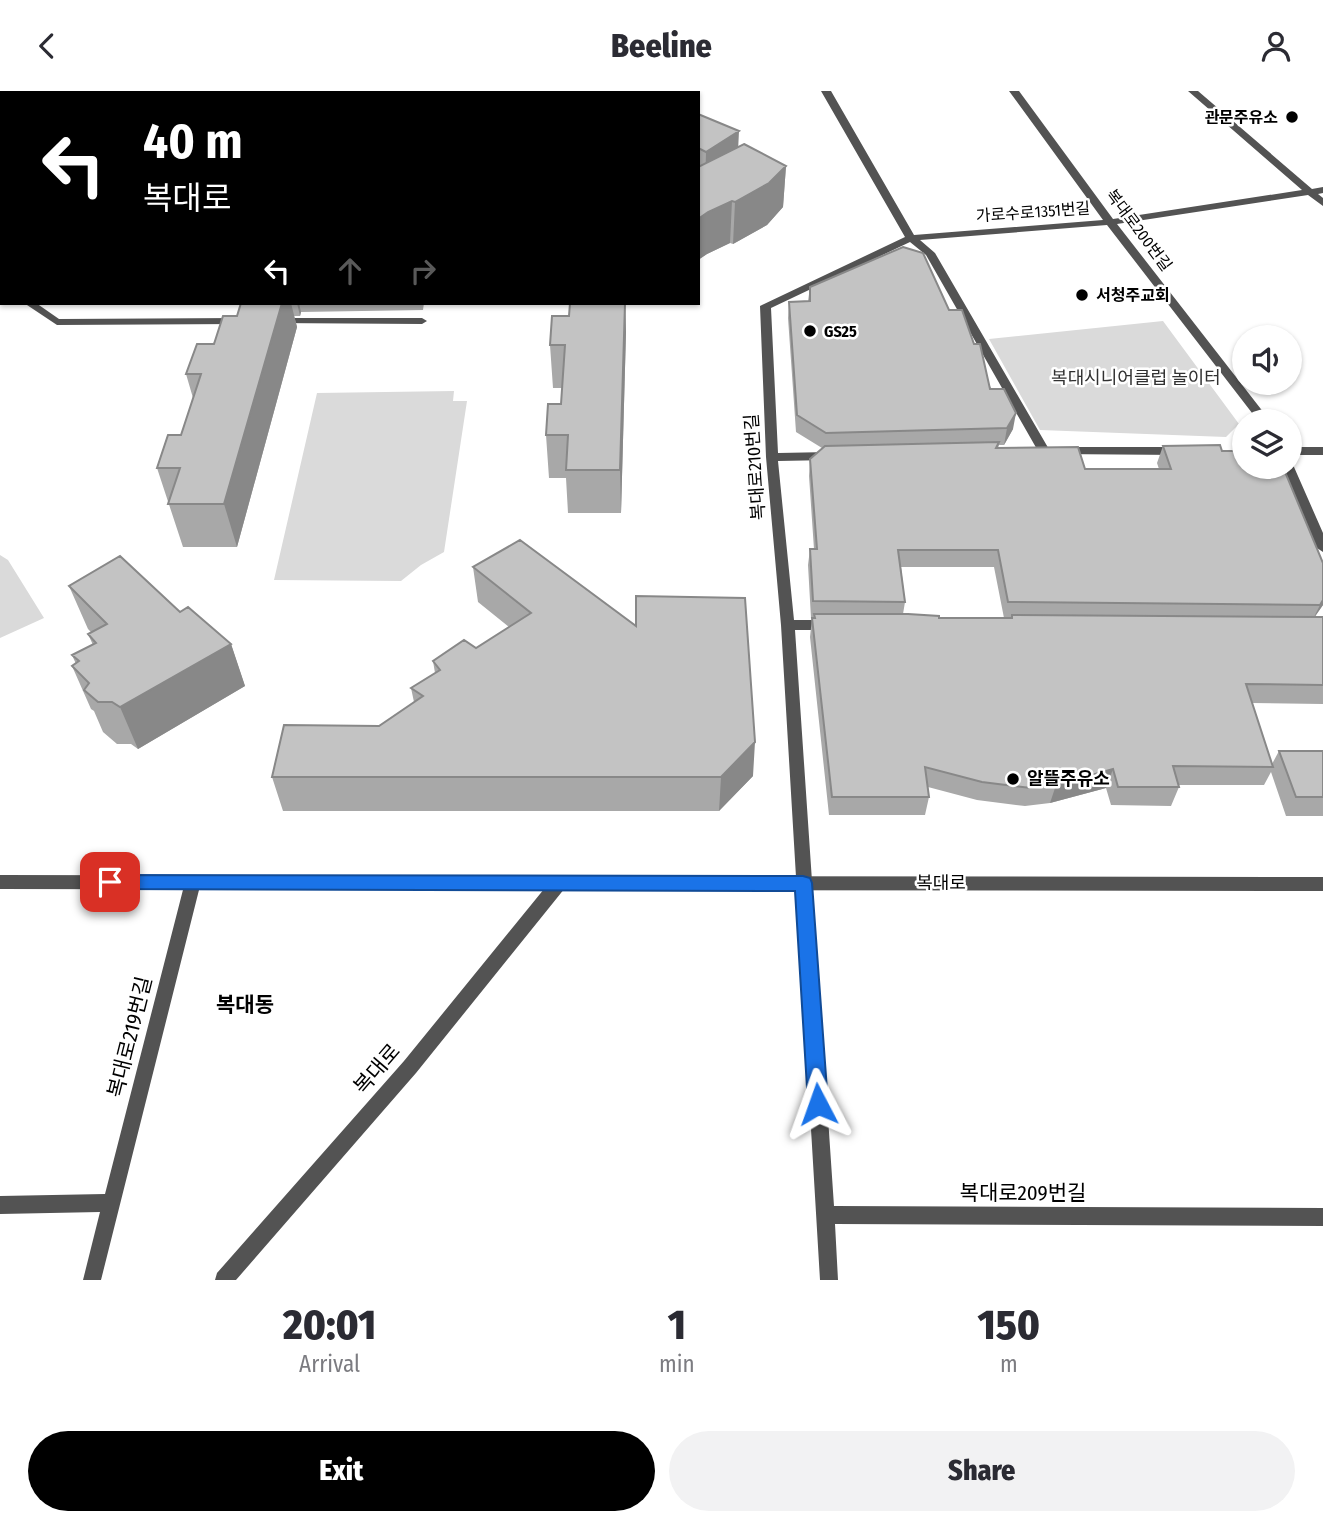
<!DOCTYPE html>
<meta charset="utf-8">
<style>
:root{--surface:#fff;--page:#f2f2f3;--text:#2b2b33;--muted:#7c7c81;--accent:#000}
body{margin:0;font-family:"Fira Sans Condensed","Noto Sans KR",sans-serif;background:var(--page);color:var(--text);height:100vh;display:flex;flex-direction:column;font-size:26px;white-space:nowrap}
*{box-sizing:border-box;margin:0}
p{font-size:23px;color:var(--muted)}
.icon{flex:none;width:38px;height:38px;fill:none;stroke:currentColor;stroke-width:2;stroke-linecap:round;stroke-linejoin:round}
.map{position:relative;height:1189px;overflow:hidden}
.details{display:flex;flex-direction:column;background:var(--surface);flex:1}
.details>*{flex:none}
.hud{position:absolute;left:0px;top:0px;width:700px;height:214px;box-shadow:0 2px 5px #0004;background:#000;color:#fff;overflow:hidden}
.tools{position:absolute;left:1232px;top:234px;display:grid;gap:14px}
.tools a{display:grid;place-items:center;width:70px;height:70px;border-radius:50%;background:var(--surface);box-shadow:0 2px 5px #0004;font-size:35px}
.pin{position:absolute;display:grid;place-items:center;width:60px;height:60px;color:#fff;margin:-30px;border-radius:14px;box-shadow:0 4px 10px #0006}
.me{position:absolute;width:77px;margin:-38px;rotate:356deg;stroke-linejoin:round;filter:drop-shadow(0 0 5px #0008)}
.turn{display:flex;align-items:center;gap:24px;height:147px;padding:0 28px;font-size:32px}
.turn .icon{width:91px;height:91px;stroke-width:2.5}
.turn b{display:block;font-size:49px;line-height:60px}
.lanes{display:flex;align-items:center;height:66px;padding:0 28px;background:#0003;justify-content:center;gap:35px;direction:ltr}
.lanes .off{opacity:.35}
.eta{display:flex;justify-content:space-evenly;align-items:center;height:119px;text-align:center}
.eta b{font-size:42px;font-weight:800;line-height:49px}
.cta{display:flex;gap:14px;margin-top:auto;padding:14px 28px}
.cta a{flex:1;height:80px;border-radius:42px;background:var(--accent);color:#fff;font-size:28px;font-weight:800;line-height:80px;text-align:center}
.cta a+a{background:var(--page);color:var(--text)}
header{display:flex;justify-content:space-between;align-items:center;height:91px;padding:0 28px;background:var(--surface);font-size:32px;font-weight:800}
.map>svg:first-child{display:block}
.green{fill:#dadada}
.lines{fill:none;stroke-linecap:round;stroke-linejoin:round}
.minor{fill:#535353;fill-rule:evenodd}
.tertiary{fill:#535353;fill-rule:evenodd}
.wall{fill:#a8a8a8;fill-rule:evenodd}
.shaded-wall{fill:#888}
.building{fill:#c3c3c3;stroke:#888;stroke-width:2}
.route{fill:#1a73e8;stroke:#114b97;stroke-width:2}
.poi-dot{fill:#000;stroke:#fff;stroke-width:2.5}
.labels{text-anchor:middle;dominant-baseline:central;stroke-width:5;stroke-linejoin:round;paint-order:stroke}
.far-poi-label{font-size:16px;font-weight:bold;fill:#000;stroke:#fff;text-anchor:start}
.far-street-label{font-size:16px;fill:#000;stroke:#fff}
.park-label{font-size:18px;fill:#313131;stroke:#fff}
.street-label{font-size:18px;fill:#000;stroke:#fff}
.poi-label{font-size:18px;font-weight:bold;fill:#000;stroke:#fff;text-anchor:start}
.quarter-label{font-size:21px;font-weight:bold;fill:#000;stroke:#fff}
.near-street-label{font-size:21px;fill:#000;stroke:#fff}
</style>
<header><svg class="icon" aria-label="back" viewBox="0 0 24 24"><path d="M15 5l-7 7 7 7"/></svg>Beeline<svg class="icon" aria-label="person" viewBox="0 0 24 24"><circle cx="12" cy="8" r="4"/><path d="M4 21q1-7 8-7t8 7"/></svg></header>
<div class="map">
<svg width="1323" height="1189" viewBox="0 0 1323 1189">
<rect width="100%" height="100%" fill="#fff"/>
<!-- green -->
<path class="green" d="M1163 230 1239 333 1226 346 1040 339 989 248Z
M454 300 453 310H467L444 461 421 474 401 490 274 489 317 302Z
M0 464 8 469 44 527 0 547Z"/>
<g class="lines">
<!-- minor -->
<path class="minor" d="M821 0H831L914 144 1103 129 1009 0H1019L1113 128 1302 99 1188 0H1198L1312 98 1323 96V102L1318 103 1323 107V115L1308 104 1117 133 1271 331H1259L1107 134 920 149 935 162 1050 360 1044 364 1038 360 926 164 910 151 771 217 778 362 830 361 836 365 830 369 778 370 794 529H828L835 534 828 539H795L834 1115 1323 1117V1135L835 1133 838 1189H820L781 534 766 366 760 215 905 146Z
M0 104H2V111L0 110Z
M0 197H2V203H0Z
M24 212H36L59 228 239 227 244 230 239 233 57 234Z
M276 227H422L427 230 422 233 272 232 271 230Z
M1060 356H1180L1186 360 1180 364 1056 363 1054 360 1056 357Z
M1290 356H1323V364H1290Z
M1290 372 1294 376 1323 442V461L1317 457 1282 376H1290Z
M193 784 199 786 201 791 101 1189H83L100 1121 0 1123V1105L105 1103 185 791 187 786Z
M559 785 565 787 567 792 565 797 416 982 236 1189H215L217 1182 404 970 553 787Z"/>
<!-- tertiary -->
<path class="tertiary" d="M135 0H147L134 2Z
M0 59H2V65H0Z
M0 784 1323 786V800L0 798Z"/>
</g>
<!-- wall -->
<path class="wall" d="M386 0H641L645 2H387Z
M698 23 738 56 786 75 783 116 767 134 733 153 730 152 707 163 698 169Z
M810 196 949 219 1013 338 1004 354H999L998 357 1085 378H1159L1157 372 1163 355 1222 360 1323 514 1314 526H1323V613L1252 612 1272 673 1279 660H1323V725H1286L1271 681 1264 694H1178L1179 696 1171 715 1111 714 1106 697 1050 712 1025 715 977 709 928 696 929 706 925 724H829L810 546 812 527H814H811L808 474 810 458H814L809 385 810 368 822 357 796 341 788 227 789 211 808 210ZM901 476H994L1004 527H939L903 523 905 511Z
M241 212H424L423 219 301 221 300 225H294L297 236 237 456H183L157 377 181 344 193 307 186 283 237 225Z
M570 212H625L626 241 621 422H568L566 387H549L546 344 561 313 562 297H553L550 254 569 225Z
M473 476 753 685 719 720H283L272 686 379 635 414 611 411 597 435 582 433 570 476 557 509 536 478 511Z
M69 495 180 521 231 553 245 595 138 658 131 653H117L103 641 94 620 91 618 72 575 76 573 72 564 93 554 88 543 91 541 88 538Z"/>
<!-- shaded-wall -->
<path class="shaded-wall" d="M463 0H539V2H460Z
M739 40 737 81 705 102 706 61Z
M786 75 783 116 767 134 733 153 735 111Z
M732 110 730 152 707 163 698 169V128L708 121Z
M282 212H291L297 236 237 456 224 413Z
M297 212H299L301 221 300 225Z
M625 212 626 241 621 422 620 379Z
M1016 322 1013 338 1004 354 1007 337Z
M1323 509V514L1312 530 1320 514Z
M231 553 245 595 138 658 120 616Z
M755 651 753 685 719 720 721 686Z
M1113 678 1106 697 1050 712 1056 694Z"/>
<!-- building -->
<path class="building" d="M397 0H463L460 2H394Z
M566 0H641L645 2H570Z
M698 23 739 40 706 61 698 57Z
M744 53 786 75 769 92 735 111 732 110 708 121 698 128V76Z
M903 156 923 162 949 219H962L974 253H980L990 298H1004L1016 322 1007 337 826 342 797 324 789 211 810 210V196Z
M241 212H282L224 413H168L180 377H157L168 344H181L201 283H186L197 253H214L223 225H237Z
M570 212H625L620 379H566L568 344H546L548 313H561L565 254H550L552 225H569Z
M999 351 996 357 1078 356 1085 378H1171L1163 355 1220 354 1222 360H1244V376H1283L1323 472V509L1320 514 1008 511 998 459H898L905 511 813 510 810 458H817L810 368 825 355Z
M520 449 636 535V505L745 507 755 651 721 686H272L284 634 379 635 423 605 411 597 440 579 433 570 464 549 476 557 531 522 473 476Z
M120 465 180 521 188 516 231 553 120 616 112 611H98L84 599 89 592 72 575 79 570 72 564 96 552 88 543 107 533 69 495Z
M814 523H908L939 525V527H1012V524L1323 526V594L1246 593 1273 676 1173 675 1179 696H1118L1113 678 1056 694 1031 697 982 691 925 676 929 706H832L812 527H815Z
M1279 660H1323V706H1296Z"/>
<!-- route -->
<path class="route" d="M110 784 803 785 810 787 812 792 828 1013 825 1020 818 1022 811 1020 808 1013 795 800 110 798 104 796 101 791 104 786Z"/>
<!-- markers -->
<g class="poi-dot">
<circle cx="1292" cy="26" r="7"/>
<circle cx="1082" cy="204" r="7"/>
<circle cx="810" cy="240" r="7"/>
<circle cx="1013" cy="688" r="7"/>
</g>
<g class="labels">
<!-- far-poi labels -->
<g class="far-poi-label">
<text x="1278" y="26" text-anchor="end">관문주유소</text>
<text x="1096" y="204">서청주교회</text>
<text x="824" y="240">GS25</text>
</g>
<!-- far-street labels -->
<g class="far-street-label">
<text transform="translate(1033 121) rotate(-4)">가로수로1351번길</text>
<text transform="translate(1139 139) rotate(53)">복대로200번길</text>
</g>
<!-- park labels -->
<g class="park-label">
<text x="1136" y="287">복대시니어클럽 놀이터</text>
</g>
<!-- street labels -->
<g class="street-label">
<text transform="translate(755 376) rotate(-94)">복대로210번길</text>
<text x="941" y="792">복대로</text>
</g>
<!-- poi labels -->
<g class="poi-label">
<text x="1027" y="688">알뜰주유소</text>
</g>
<!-- quarter labels -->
<g class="quarter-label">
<text x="245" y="914">복대동</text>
</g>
<!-- near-street labels -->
<g class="near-street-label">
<text transform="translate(130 946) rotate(-76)">복대로219번길</text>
<text transform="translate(377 978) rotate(-49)">복대로</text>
<text x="1023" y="1102">복대로209번길</text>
</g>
</g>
</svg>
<div class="tools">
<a><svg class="icon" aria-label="sound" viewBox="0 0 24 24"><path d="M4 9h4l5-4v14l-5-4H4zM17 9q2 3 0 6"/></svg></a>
<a><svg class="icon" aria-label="layers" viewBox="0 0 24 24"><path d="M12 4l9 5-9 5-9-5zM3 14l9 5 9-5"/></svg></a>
</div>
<div class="pin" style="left:110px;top:791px;background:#d93025"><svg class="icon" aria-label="arrive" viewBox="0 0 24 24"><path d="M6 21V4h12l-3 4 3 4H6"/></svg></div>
<svg class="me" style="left:818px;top:1013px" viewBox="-20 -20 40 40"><path d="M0-17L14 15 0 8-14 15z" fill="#1a73e8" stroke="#fff" stroke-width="4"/></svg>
<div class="hud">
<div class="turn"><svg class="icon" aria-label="left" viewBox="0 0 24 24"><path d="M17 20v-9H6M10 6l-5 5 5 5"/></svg><div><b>40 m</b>복대로</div></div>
<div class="lanes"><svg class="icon" aria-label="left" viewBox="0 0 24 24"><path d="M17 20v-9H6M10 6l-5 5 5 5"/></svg><svg class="icon off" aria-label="ahead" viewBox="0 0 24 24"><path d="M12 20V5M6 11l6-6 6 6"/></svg><svg class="icon off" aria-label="right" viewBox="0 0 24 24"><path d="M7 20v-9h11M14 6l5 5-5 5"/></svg></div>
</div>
</div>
<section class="details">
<div class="eta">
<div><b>20:01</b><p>Arrival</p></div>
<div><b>1</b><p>min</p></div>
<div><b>150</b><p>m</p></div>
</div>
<div class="cta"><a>Exit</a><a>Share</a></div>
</section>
